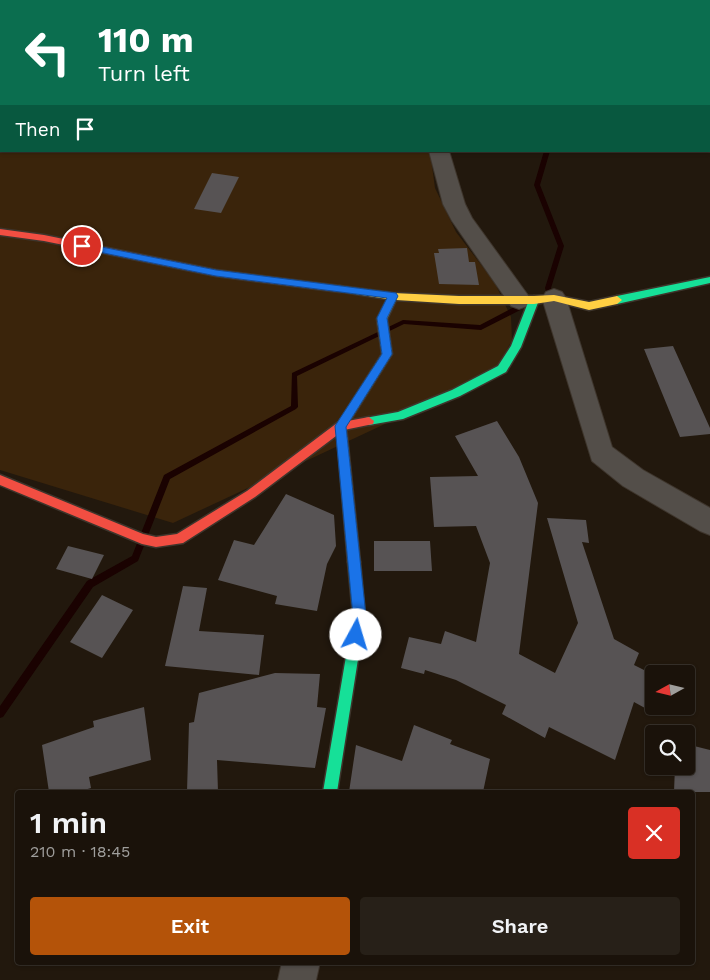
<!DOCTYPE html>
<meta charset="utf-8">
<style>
:root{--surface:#1a120a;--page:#272018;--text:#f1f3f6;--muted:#9f9e9c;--line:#38322b;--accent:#b45309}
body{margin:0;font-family:"Work Sans",sans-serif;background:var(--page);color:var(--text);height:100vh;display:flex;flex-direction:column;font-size:19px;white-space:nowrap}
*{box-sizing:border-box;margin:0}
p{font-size:16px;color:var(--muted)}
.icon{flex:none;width:28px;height:28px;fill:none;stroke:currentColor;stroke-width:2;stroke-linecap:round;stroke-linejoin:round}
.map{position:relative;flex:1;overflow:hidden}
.side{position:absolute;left:15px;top:790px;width:680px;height:175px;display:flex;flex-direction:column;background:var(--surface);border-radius:5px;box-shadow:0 1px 4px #0004,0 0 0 1px var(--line)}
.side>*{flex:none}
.banner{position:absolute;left:0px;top:0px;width:710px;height:152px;box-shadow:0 1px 4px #0004,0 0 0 1px var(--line);background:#0b6e4f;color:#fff;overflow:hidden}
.needle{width:32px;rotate:262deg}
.fabs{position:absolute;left:645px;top:665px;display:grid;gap:10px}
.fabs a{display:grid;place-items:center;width:50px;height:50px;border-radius:5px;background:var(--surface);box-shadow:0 1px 4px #0004,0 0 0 1px var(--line);font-size:25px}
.pin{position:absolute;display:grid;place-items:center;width:42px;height:42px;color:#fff;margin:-21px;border:2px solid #fff;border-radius:50%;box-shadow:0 1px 5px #0007}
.me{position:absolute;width:55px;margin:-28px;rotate:6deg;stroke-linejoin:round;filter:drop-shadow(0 0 4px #0008)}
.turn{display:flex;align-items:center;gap:18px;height:105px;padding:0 15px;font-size:22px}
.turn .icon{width:65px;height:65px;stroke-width:2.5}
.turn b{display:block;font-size:35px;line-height:42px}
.then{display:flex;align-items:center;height:48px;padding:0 15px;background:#0003;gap:10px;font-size:19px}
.round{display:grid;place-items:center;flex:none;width:52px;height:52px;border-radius:5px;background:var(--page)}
.summary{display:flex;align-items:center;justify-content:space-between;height:85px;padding:0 15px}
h1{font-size:30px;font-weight:600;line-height:38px}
.cta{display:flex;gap:10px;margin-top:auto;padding:10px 15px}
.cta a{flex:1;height:58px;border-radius:5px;background:var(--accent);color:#fff;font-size:20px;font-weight:600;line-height:58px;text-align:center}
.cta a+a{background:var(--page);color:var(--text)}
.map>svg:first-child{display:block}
.green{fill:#3a240b}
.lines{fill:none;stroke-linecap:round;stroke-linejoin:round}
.stream{fill:#1a0201;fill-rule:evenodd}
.building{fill:#575354}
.street-casing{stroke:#3e352c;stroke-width:2}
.fast-casing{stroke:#3e352c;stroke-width:3}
.slow-casing{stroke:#3e352c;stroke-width:3}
.jam-casing{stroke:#3e352c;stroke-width:3}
.street{fill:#534e49;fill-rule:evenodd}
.fast{fill:#16e098;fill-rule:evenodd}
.slow{fill:#ffcf43;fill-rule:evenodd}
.jam{fill:#f24e42;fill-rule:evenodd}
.route{fill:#1a73e8;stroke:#114b97}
</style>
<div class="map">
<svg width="710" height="980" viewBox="0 0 710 980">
<rect width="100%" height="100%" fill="#22180d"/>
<!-- green -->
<path class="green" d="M0 16 1 151H430L435 188 456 232 495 283 511 317 512 340 499 365 464 387 173 523 0 470Z"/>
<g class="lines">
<!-- stream -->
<path class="stream" d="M535 0H539V1H535Z
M544 151H550L540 185 564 246 551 288 554 298 551 300 548 298 545 288 558 246 534 185Z
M524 302H528L529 304 528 306 481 330 404 324 297 376 298 407 296 409 170 479 138 561 93 587 3 717 0 718V706L87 581 132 556 164 475 291 406 292 373 403 320 480 325Z"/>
</g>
<!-- building -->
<path class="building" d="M212 173 239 177 221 213 194 209Z
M467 248 469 262H475L479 285 439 284 434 253H439L438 249Z
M673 346 710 428V434L680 437 644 349Z
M497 421 519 457 538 503 519 654 555 673 578 623 547 518 586 520 589 543 582 542 614 639 639 653 634 665 654 675V713L634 702 615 760 549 727 545 738 502 714 506 705 456 680 425 670 424 674 401 668 409 637 441 644 445 631 476 642 490 563 476 526 434 527 430 477 478 476 455 436Z
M286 494 334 515 336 546 327 564 317 611 275 604 277 596 218 580 234 540 254 545Z
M374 541H430L432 571H374Z
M68 546 104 555 92 579 56 569Z
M183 586 207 588 199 631 264 635 259 675 165 666Z
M102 595 133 610 102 658 70 642Z
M275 673 320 674 317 707 326 708 315 768 217 760 218 792H187L189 723 194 722 199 693Z
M144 707 151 760 89 777 91 788 78 792H49L42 745 94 727 93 721Z
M414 725 452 740 450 744 490 759 483 792H349L356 745 402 761Z
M686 744 710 750V792H674L675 766H686Z"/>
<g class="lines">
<!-- street casing -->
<g class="street-casing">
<path id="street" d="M369 0H385V1H369Z
M639 0H657V1H640Z
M709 3H710V14H709Z
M709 35H710V46H709Z
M429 151H449L465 204 472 218 527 294 531 300 527 306 519 309 511 306 452 221 443 204Z
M554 289 562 292 566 298 612 447 643 470 710 508V535L700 531 623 486 592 461 542 298 546 292Z
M282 962H320L316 980H278Z"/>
</g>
<!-- fast casing -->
<g class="fast-casing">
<path id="fast" d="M710 277V283L617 304 612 300 617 296Z
M534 296 539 300 521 347 506 372 460 396 403 419 369 425 365 424 364 421 365 418 398 412 452 390 498 366 511 346 529 300Z
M354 557 358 558 360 562 365 615 337 792H323L353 615 348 562 350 558Z"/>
</g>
<!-- slow casing -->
<g class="slow-casing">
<path id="slow" d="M340 286 393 293 459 296H534L554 295 589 302 617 296 622 300 617 304 589 310 554 301 534 304H459L396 300 387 319 392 354 346 427 360 562 358 566 354 567 350 566 348 562 336 426 382 354 377 319 387 299 337 291V287Z"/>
</g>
<!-- jam casing -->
<g class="jam-casing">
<path id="jam" d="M0 229 44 235 216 270 340 286 345 289 340 292 216 276 44 241 0 235Z
M369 417 374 421 373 424 344 430 255 497 183 543 156 547 142 544 0 485V475L143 534 156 537 177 534 247 491 337 423Z"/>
</g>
<!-- street -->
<use href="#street" class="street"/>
<!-- fast -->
<use href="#fast" class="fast"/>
<!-- slow -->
<use href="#slow" class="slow"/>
<!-- jam -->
<use href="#jam" class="jam"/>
</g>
<!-- route -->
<path class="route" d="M82 243 216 270 396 293 398 296 387 318 392 354 346 427 366 616 360 639 356 641 351 639 350 635 353 616 335 426 382 354 377 318 387 298 216 276 79 248V244Z"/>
</svg>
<div class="fabs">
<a><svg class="needle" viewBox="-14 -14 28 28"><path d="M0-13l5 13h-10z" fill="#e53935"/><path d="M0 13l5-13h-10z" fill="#9f9e9c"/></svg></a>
<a><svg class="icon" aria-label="search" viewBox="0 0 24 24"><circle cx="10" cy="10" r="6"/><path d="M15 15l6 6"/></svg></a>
</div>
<div class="pin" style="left:82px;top:246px;background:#d93025"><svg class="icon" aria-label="arrive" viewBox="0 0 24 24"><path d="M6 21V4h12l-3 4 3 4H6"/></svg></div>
<svg class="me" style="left:356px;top:635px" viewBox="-20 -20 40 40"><circle r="19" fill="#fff"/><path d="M0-13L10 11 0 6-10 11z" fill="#1a73e8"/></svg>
<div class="banner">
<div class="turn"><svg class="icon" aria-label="left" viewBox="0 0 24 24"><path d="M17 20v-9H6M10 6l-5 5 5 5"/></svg><div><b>110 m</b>Turn left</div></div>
<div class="then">Then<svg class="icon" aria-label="arrive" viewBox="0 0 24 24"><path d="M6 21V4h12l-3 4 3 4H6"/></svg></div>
</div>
<section class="side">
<div class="summary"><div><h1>1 min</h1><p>210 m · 18:45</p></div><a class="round" style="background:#d93025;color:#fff"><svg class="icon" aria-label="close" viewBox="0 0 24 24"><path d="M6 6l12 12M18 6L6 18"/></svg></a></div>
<div class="cta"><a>Exit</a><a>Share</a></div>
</section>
</div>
